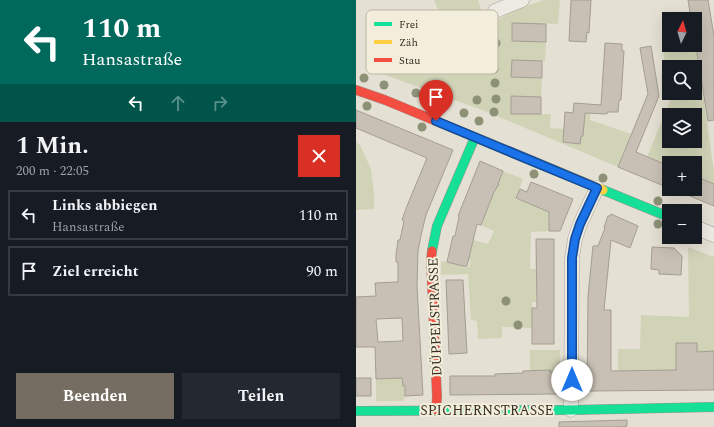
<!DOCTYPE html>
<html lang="de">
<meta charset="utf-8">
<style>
:root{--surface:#171b24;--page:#242831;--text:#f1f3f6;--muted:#9ea1a6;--line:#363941;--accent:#756d61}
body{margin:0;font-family:Spectral,serif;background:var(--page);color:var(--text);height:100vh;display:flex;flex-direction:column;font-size:15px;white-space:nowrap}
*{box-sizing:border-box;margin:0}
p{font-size:13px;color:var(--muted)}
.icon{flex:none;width:22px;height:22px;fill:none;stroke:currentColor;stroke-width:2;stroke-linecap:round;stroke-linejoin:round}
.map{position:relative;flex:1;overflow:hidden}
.sheet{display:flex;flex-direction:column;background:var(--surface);width:356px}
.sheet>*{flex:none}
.banner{background:#00695c;color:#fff;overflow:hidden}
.needle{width:26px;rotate:5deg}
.controls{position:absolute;left:306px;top:12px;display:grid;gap:8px}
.controls a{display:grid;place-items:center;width:40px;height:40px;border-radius:0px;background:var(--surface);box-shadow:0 4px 16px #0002;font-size:20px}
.pin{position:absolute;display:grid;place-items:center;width:34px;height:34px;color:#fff;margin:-41px -17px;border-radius:50% 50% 50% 0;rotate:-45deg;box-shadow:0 0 4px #0007}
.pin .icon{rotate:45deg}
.me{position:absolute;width:44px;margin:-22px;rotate:0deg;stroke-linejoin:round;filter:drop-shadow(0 0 3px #0008)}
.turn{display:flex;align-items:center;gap:14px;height:84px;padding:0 16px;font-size:18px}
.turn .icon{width:52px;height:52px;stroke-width:2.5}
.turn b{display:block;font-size:28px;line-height:34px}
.lanes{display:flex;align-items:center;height:38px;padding:0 16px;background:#0003;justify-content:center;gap:20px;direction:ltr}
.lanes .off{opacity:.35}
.round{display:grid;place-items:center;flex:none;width:42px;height:42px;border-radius:0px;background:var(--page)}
.summary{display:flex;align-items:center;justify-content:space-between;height:68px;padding:0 16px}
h1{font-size:24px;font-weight:700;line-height:30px}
.button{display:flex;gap:8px;margin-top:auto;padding:8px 16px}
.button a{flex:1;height:46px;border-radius:0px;background:var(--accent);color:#fff;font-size:16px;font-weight:700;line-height:46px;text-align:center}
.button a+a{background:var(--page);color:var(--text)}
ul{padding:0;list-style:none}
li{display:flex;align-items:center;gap:12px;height:50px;margin:0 8px 6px;padding:0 8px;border:2px solid var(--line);border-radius:0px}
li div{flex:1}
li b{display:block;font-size:15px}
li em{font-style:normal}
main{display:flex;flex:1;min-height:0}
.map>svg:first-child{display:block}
.green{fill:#d1d3b7;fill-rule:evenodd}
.building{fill:#c8c0b4;stroke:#a49d92;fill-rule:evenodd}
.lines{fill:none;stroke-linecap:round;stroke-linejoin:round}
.street-casing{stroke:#aaa59b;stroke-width:15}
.fast-casing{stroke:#99958b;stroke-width:10}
.slow-casing{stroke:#99958b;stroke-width:10}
.jam-casing{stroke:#99958b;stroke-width:10}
.street{stroke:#eceae3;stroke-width:14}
.fast{stroke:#16e098;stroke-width:9}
.slow{stroke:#ffcf43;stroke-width:9}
.jam{stroke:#f24e42;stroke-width:9}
.tree{fill:#8d9277}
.route-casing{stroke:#114b97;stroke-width:10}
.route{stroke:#1a73e8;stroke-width:7}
.labels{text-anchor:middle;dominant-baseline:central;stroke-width:4;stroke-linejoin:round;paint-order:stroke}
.street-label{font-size:14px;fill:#392f23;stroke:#f3eedb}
.key{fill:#f3eedb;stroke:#bbb5a4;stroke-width:1}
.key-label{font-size:11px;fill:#392f23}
</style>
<main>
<section class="sheet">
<div class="banner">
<div class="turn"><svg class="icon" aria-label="left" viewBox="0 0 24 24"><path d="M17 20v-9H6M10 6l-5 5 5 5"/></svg><div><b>110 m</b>Hansastraße</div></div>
<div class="lanes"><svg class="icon" aria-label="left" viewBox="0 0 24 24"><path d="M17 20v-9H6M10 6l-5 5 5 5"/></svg><svg class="icon off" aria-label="ahead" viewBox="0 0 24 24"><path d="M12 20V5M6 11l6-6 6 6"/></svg><svg class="icon off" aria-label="right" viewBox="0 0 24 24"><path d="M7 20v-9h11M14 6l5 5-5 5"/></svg></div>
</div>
<div class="summary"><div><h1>1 Min.</h1><p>200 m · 22:05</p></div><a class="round" style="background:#d93025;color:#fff"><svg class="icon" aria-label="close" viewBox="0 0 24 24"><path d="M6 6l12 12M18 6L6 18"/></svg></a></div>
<ul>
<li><svg class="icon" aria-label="left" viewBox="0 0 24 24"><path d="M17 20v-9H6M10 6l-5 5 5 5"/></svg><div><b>Links abbiegen</b><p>Hansastraße</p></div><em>110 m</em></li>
<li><svg class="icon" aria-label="arrive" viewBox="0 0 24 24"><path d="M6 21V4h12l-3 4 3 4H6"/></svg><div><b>Ziel erreicht</b></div><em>90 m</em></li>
</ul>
<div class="button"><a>Beenden</a><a>Teilen</a></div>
</section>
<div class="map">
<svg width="358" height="427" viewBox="0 0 358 427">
<rect width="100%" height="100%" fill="#e4e0d3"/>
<!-- green -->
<path class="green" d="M78 0H122L125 9 87 23Z
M188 0H204L202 24 156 23V41L190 42 189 62 186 61 156 60V77L186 78 185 97 155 96V114H195L194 128 208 129V143H224L225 136H227L226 113 234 114V120L275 134 262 167 129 111 21 72 59 51 132 27 155 11Z
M339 41 358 171V187L339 176V163H313V166L291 157 315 99 314 93H339V67H313V86L306 45 313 44V45H339ZM313 115H339V141H313Z
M0 142 4 145 15 169 18 194V209L0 210Z
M147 171 167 179 160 199 199 214 193 226V231L175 232 174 269H180V302H176V328L146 327V338L122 339 121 321 115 320 112 274 85 275V261L113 267 115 261 113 260 117 240 132 244 138 231 125 225Z
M332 247 358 257V351L341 366 340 343H321L320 370 262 371V349H284L285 315 333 317Z
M174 350H204V372H194V370H187L174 377Z
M46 378 47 386H49C49 391 51 398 46 401H20V379Z"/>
<!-- building -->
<path class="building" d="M215 0H235L233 33 231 32 230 42 213 41Z
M332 0H352L358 36V120L352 121 339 41V19H335Z
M156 23 190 24V42L156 41Z
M249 43 266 44V51H268L265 100H263L262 112H251V114L229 113 227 136H225L224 144 207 142 209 112 217 113 218 103 245 105Z
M295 46 303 96 280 152 313 166V188L262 167 292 94 284 48Z
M156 60 186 61V78L155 77Z
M155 96 185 97V114H155Z
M0 110 97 150 70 215 65 235 62 251 61 286 67 395 49 396V386H47L46 378 20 379 19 347H0V297L20 296 19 283 42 282V262H40V255L42 240H44L48 221 46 220 51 206 71 158 0 128ZM46 318 47 341 22 342 20 319Z
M124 161 147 171 142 184H143L138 192 125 225 121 224 111 266H107L91 262 97 236H99L103 217 102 216Z
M339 176 358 184V206L317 189H339Z
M175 182 217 199 204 231H193V212L160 198 164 189 171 192Z
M255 214 282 226 274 248 255 240 248 310H255V371L320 370V343H341V352L358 351V390L231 391 232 296 237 246H242L249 228 248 227 252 216H254Z
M180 239H198V344H176V308H181Z
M296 247 318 248 326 256 325 275 303 274V270L295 269Z
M90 280H107L111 353 93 354Z
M194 370V372H202V394L94 395V376H139V374L167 373V371Z
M0 378H15V396H0Z
M271 420V426L265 427H203V422Z"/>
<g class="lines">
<!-- street casing -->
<g class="street-casing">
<path id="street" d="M139 11 166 0
M339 227 358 235
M215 410 216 258 219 239 224 224 241 188"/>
</g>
<!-- fast casing -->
<g class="fast-casing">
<path id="fast" d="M247 190 313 217
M76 251 81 226 119 137
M0 411 215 410 358 407"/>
</g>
<!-- slow casing -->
<g class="slow-casing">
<path id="slow" d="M109 133 247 190"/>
</g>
<!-- jam casing -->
<g class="jam-casing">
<path id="jam" d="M0 90 29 100 109 133
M76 251 75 260 81 397 80 410"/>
</g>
<!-- street -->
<use href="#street" class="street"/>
<!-- fast -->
<use href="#fast" class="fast"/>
<!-- slow -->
<use href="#slow" class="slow"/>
<!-- jam -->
<use href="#jam" class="jam"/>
</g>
<!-- trees -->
<g class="tree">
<circle cx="140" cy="43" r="4.5"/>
<circle cx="138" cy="69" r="4.5"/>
<circle cx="8" cy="78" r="4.5"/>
<circle cx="139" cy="83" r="4.5"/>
<circle cx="28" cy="85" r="4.5"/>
<circle cx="60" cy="93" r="4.5"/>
<circle cx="140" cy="99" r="4.5"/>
<circle cx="121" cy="100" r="4.5"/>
<circle cx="87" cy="103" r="4.5"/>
<circle cx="11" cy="106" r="4.5"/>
<circle cx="75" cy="108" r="4.5"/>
<circle cx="138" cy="112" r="4.5"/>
<circle cx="108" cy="113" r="4.5"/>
<circle cx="123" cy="121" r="4.5"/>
<circle cx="66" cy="127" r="4.5"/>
<circle cx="178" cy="174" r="4.5"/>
<circle cx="247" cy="178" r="4.5"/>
<circle cx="302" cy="201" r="4.5"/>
<circle cx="302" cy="224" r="4.5"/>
<circle cx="150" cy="301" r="4.5"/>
<circle cx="162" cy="325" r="4.5"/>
</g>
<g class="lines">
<!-- route casing -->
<g class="route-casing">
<path id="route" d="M80 121 241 188 224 224 219 239 216 258V380"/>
</g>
<!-- route -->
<use href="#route" class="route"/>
</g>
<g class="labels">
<!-- street labels -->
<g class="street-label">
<text transform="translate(79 317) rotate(-92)">DÜPPELSTRASSE</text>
<text x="131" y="410">SPICHERNSTRASSE</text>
</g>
</g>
<!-- legend -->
<rect x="10" y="10" width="132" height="64" rx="6" class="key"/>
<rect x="18" y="22" width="18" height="4" fill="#16e098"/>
<rect x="18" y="40" width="18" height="4" fill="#ffcf43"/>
<rect x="18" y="58" width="18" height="4" fill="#f24e42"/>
<g class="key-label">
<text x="43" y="28">Frei</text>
<text x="43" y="46">Zäh</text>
<text x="43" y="64">Stau</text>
</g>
</svg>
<div class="controls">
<a><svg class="needle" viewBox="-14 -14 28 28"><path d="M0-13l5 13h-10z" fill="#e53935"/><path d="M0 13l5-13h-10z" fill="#9ea1a6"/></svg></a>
<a><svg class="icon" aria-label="search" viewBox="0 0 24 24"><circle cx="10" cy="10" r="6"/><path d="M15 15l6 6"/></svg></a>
<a><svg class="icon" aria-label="layers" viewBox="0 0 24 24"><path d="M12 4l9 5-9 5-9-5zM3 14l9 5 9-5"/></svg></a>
<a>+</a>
<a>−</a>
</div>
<div class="pin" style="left:80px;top:121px;background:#d93025"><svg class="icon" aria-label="arrive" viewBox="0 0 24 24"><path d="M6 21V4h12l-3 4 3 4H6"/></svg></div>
<svg class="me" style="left:216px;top:380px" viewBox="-20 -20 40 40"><circle r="19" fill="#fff"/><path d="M0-13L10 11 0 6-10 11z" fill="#1a73e8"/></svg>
</div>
</main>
